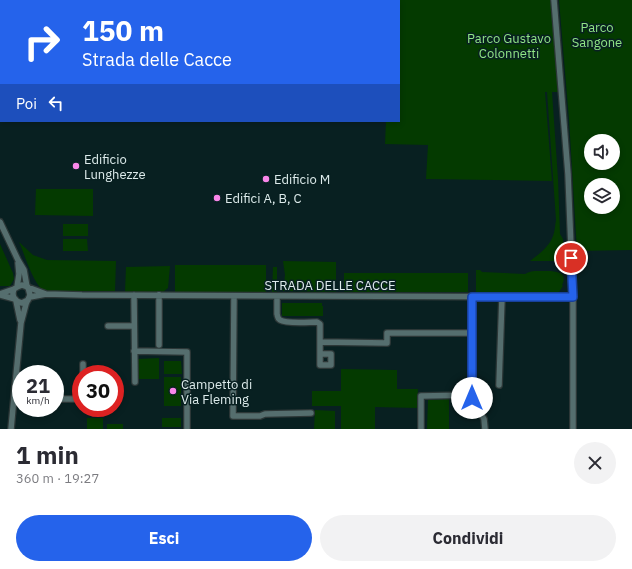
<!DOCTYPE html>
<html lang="it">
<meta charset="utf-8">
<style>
:root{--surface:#fff;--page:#f2f2f3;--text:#2b2b33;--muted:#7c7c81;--accent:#2563eb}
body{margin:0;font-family:"IBM Plex Sans",sans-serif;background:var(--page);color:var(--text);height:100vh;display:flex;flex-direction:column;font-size:15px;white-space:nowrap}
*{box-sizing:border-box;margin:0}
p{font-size:13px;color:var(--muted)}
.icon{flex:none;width:22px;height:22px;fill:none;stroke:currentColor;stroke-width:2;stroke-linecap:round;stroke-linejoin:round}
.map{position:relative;height:429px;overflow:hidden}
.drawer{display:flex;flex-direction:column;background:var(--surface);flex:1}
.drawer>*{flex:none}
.guide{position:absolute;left:0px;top:0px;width:400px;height:122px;box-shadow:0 2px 6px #0003;background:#2563eb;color:#fff;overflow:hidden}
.fabs{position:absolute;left:584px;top:134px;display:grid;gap:8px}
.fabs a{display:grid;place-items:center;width:36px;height:36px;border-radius:50%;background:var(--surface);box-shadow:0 2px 6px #0003;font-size:20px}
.speed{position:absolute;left:12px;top:365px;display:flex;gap:8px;font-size:20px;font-weight:700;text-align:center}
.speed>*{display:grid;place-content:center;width:52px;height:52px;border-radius:50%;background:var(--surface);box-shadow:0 2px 6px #0003;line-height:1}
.speed small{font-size:10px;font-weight:400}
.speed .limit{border:6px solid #d22;background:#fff;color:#111}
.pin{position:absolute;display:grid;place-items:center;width:34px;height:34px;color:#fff;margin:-17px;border:2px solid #fff;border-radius:50%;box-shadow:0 1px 4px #0007}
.me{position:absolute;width:44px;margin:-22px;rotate:0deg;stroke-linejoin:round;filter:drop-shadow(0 0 3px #0008)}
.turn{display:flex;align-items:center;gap:14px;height:84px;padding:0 16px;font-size:18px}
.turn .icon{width:52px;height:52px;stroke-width:2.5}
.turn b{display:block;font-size:28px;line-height:34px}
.then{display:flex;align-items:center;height:38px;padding:0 16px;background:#0003;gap:8px;font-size:15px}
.round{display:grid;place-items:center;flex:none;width:42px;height:42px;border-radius:21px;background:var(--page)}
.summary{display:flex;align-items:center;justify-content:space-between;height:68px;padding:0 16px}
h1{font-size:24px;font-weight:800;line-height:30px}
.button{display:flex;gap:8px;margin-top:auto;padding:8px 16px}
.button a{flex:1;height:46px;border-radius:24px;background:var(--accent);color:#fff;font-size:16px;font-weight:800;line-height:46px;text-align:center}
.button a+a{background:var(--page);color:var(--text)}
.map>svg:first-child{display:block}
.green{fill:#043a00;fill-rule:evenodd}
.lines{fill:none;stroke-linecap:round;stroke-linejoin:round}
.stream{stroke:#000d20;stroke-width:1.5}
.minor-casing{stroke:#2c3737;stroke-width:8}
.minor{stroke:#556e6e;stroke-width:5.5}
.route-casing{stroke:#184099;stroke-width:10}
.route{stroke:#2563eb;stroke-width:7}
.poi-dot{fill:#f987e9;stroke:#082021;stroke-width:1.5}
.labels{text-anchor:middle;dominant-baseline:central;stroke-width:3;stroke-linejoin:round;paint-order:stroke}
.park-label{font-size:13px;fill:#90e585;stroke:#082021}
.poi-label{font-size:13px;fill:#ddebeb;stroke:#082021;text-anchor:start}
.street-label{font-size:13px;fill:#ddebeb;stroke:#082021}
</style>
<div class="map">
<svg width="632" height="429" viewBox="0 0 632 429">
<rect width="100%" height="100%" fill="#082021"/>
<!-- green -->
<path class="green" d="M24 0H172V1H24Z
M175 0H552L559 92H545L552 181 426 179 428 145 385 144 386 121H399V1H175Z
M559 0H632V250L577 251 569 119ZM591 141H613V163H591ZM591 185H613V207H591Z
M547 92H552L558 179 560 234 563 239 564 257 560 261H530C539 254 549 247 553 236 555 231 555 225 556 220Z
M36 189H93V216L35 215Z
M63 224H88V236H63Z
M63 239H87L88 251H63Z
M19 242 33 255 47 260 116 261 115 291H43C31 278 26 258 19 242Z
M0 244 13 273 14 279 10 286H0Z
M283 261 336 262V292L283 291 285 275Z
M175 265H266V292H175Z
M170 266 168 288 163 292H125L126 267Z
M273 267H277V293H272Z
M476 270H480L482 272 525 274C531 270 538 271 544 271 554 271 569 271 562 285L563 286 559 292 553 294H476Z
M344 273H468V292H344Z
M282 303H322V306H323V316H282Z
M159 358V379H138V359Z
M164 361H181L182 374H164Z
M341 369 397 370V389H418L417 408 375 407V429H341V406H312V391H341Z
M164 377H181V406H164Z
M449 399V429H427L428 400Z
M315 410 335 411V429H314Z
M87 418H103V429H87Z
M162 418H181V427H162Z
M107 424H123V429H107Z"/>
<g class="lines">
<!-- stream -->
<path class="stream" d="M229 1 230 0"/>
<!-- minor casing -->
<g class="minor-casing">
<path id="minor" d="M554 0 568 174 573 297V429
M0 222 18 260 24 270 27 287
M17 287 19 274 18 263
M14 289C11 296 15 302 22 303L28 300
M0 294 14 289 17 287 22 285 46 294
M0 295 15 299
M134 295 135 382
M234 296 233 416H260L265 414 311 413
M277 296V314C278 317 277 318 280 320 286 324 309 322 317 322L320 324V365H331V354H320
M30 297 46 294 82 295 573 297
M472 297V398L484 419 485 429
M16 301 20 320
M108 326H134
M321 342 387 343V333H472
M159 345V295
M134 351 187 352V429
M83 374V364
M499 385 502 297
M55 399H81
M11 429 21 323 26 304 30 295 28 287
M421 429V396L472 395"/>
</g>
<!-- minor -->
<use href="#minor" class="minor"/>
</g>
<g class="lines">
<!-- route casing -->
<g class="route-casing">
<path id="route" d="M472 398V297H573L571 258"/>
</g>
<!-- route -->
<use href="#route" class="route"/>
</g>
<!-- markers -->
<g class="poi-dot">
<circle cx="76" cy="166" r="4"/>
<circle cx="266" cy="179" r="4"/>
<circle cx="217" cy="198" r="4"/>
<circle cx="173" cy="391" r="4"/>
</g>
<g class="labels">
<!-- park labels -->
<g class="park-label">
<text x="597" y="27">Parco<tspan x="597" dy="15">Sangone</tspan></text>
<text x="509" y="38">Parco Gustavo<tspan x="509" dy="15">Colonnetti</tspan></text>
</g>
<!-- poi labels -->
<g class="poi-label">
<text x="84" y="159">Edificio<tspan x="84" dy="15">Lunghezze</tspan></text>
<text x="274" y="179">Edificio M</text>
<text x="225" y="198">Edifici A, B, C</text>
<text x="181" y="384">Campetto di<tspan x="181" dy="15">Via Fleming</tspan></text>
</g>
<!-- street labels -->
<g class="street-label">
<text x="330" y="285">STRADA DELLE CACCE</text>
</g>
</g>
</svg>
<div class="fabs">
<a><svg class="icon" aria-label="sound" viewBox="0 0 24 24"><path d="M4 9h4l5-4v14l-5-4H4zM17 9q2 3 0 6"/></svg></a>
<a><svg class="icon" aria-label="layers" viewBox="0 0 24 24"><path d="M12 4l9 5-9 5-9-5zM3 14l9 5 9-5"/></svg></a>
</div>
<div class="speed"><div>21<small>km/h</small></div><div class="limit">30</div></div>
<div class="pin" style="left:571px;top:258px;background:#d93025"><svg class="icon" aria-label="arrive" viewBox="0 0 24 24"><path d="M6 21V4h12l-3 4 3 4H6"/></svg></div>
<svg class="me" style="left:472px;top:398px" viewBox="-20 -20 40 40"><circle r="19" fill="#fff"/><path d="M0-13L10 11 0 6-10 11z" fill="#2563eb"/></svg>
<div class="guide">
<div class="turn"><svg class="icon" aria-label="right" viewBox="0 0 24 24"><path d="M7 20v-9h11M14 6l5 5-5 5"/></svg><div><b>150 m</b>Strada delle Cacce</div></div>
<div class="then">Poi<svg class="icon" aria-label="left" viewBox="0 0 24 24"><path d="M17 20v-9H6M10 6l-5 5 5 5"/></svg></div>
</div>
</div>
<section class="drawer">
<div class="summary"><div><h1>1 min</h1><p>360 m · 19:27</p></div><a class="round"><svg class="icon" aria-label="close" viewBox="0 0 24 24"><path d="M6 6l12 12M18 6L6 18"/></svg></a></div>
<div class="button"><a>Esci</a><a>Condividi</a></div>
</section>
